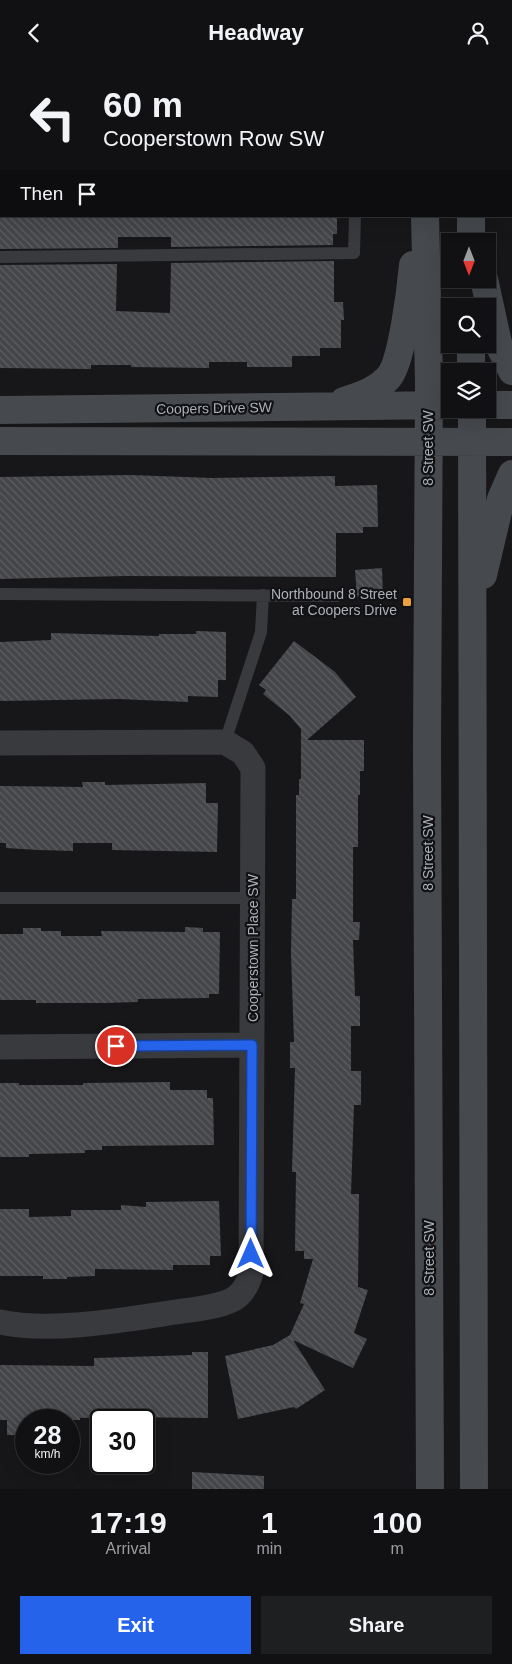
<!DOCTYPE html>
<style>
:root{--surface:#111113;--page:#1e1f21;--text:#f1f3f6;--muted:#9c9da0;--line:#303133;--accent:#2563eb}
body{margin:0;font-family:Arial,sans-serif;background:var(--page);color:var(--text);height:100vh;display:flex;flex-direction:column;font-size:19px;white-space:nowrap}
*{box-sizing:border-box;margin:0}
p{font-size:16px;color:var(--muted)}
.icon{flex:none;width:28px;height:28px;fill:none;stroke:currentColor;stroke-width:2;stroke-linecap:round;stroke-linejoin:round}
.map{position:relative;height:1424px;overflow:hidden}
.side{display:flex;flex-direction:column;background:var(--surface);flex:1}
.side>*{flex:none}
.guide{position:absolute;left:0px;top:0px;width:512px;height:152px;box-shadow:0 5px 20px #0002,0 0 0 1px var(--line);background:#111113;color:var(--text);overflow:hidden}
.needle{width:32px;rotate:180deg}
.fabs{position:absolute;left:441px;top:168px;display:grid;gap:10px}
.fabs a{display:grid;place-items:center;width:55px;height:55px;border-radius:0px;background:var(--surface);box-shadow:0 5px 20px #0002,0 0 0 1px var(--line);font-size:25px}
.speed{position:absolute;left:15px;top:1344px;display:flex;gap:10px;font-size:25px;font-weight:700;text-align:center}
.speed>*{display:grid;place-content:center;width:65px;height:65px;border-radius:50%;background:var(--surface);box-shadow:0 5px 20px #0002,0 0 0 1px var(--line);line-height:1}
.speed small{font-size:12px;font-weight:400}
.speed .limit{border:2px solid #111;border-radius:8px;background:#fff;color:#111}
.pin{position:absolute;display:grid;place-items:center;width:42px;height:42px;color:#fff;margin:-21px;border:2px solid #fff;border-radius:50%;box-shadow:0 1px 5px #0007}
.me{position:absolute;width:55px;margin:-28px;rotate:0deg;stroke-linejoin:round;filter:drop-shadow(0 0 4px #0008)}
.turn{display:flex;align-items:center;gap:18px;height:105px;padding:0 20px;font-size:22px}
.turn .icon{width:65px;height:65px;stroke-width:2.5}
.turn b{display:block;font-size:35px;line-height:42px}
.then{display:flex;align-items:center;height:48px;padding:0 20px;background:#0003;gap:10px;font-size:19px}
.eta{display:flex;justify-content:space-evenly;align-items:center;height:85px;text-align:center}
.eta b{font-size:30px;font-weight:600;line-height:35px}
.primary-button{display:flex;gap:10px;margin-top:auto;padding:10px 20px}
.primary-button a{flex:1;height:58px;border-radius:0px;background:var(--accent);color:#fff;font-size:20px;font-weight:600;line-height:58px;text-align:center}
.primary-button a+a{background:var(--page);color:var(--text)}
header{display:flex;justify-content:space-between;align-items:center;height:65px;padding:0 20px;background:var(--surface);font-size:22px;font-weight:600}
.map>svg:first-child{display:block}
.building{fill:url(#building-back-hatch)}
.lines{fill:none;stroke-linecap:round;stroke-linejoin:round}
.lane{stroke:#383a3e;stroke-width:12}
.street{stroke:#383a3e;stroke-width:25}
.secondary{stroke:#46494e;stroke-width:28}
.route-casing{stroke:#184099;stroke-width:12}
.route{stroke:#2563eb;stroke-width:9}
.poi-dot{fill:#eda03b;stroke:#121214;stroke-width:2}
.labels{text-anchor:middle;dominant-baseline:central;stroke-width:4.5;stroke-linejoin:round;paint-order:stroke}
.street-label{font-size:14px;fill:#aab0b9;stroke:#121214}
.poi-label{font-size:14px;fill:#aab0b9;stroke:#121214;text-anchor:end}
</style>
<header><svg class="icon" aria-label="back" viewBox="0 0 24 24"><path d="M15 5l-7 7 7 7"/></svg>Headway<svg class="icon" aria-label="person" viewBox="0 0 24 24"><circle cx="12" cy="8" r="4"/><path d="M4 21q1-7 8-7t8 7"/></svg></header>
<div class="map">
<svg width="512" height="1424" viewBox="0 0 512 1424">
<defs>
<pattern id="building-back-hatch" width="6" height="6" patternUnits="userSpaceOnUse" patternTransform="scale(1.25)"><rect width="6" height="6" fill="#444649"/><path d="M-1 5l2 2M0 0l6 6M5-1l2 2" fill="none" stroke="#5c5e61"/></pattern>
</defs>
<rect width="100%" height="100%" fill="#171719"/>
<!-- building -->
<path class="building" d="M0 151H337V169H333V180L171 182V172H118V183L0 184Z
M334 196V237H343L344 255H341V283H320V291H292V302H247V297H209V303L131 302V300H91V304L0 303V200L117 199 116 246 170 248 171 198Z
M130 410 212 413 335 411V421L377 420 378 462H363V468H336V512L125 511 0 514V412Z
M382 503 383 531 357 532 355 505Z
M196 566 226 567V615H218V632L188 631V637L119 634 0 636V577L51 575V568L159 571V569H196Z
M294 576 335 607 356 632 307 675H364V706H360V730H358V782H353V857H360L359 875H353L355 931H360V961H351V1006H361V1040H354L351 1129H359L358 1222 368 1225 354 1268 367 1274 353 1303 293 1275 325 1325 296 1344 294 1342 238 1354 225 1291 273 1280 290 1270 304 1239 300 1238 313 1194H304V1186H295L296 1107H292L295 1003H290V977H294L291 888 292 834H296V730H299V714H301V664L289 650 263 629 266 625 259 620Z
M82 717H105V720L206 718V738H218L217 787 112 785V778H73V786L39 785 6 783V778H0V721L83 722Z
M185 862 203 863V867H220L219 929H209V933L138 934V937L105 938H36V935H0V869H23V863H41V866H61V871H102L101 866 185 867Z
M170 1017V1025H207V1033H213L214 1080 102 1081V1085H85V1088L29 1089V1092H0V1018H19V1020H83V1018Z
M219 1136 221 1191H210V1200H173V1205L95 1204V1211L67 1212V1214H43V1211H0V1144H29V1152L71 1151V1145H121V1140L146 1142V1137Z
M192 1287H208V1353L118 1352 80 1353V1355H26V1370H7V1355H0V1300L94 1301V1293L192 1290Z
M192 1407 264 1411V1424H192Z"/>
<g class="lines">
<!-- lane -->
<path class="lane" d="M355 0V1
M0 192 354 188 355 151
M0 529 337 531
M225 677 261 567 263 530
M0 833H253"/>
<!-- street -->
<path class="street" d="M0 40H1
M0 678 225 677 243 688 253 703 251 1208C248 1219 243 1229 232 1235 215 1243 194 1244 176 1247 124 1255 51 1268 0 1257
M0 982 252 980"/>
<!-- secondary -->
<path class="secondary" d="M422 0V1
M472 1V0
M425 151 429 315 427 682 430 1424
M471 176V151
M484 214 498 278 512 306
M471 279V306
M344 336C361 330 376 326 388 313 402 299 411 222 413 200
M488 340H512
M472 344 474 1424
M0 345 450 340
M0 376 512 377
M483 510 501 434 512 409"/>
</g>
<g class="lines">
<!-- route casing -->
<g class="route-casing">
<path id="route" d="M116 981 252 980 251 1189"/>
</g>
<!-- route -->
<use href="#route" class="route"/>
</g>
<!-- markers -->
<rect class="poi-dot" x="402" y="532" width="10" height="10" rx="2.5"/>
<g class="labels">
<!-- street labels -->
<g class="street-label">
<text transform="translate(214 343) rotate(-1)">Coopers Drive SW</text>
<text transform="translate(428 383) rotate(-90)">8 Street SW</text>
<text transform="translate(428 788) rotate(-90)">8 Street SW</text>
<text transform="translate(253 883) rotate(-90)">Cooperstown Place SW</text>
<text transform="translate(429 1193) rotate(-90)">8 Street SW</text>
</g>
<!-- poi labels -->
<g class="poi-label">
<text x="397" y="529">Northbound 8 Street<tspan x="397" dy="16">at Coopers Drive</tspan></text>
</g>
</g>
</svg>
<div class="fabs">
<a><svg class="needle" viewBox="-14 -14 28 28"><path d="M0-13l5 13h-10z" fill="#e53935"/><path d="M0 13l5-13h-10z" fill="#9c9da0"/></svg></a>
<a><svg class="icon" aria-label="search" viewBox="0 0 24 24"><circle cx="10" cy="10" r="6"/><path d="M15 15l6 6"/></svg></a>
<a><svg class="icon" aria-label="layers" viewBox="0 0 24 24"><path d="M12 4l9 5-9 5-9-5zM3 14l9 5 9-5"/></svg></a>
</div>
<div class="speed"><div>28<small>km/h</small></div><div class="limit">30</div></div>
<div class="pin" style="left:116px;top:981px;background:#d93025"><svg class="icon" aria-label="arrive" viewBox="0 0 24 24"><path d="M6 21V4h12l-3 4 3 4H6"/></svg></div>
<svg class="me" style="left:251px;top:1189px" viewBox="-20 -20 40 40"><path d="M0-17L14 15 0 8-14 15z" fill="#2563eb" stroke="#fff" stroke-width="4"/></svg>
<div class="guide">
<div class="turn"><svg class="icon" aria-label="left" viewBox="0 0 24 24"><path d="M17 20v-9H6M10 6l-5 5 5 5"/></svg><div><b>60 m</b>Cooperstown Row SW</div></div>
<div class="then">Then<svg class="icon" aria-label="arrive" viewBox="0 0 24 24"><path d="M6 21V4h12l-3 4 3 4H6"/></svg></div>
</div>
</div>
<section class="side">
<div class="eta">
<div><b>17:19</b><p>Arrival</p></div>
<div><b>1</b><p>min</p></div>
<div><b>100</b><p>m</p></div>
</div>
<div class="primary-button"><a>Exit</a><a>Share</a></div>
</section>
